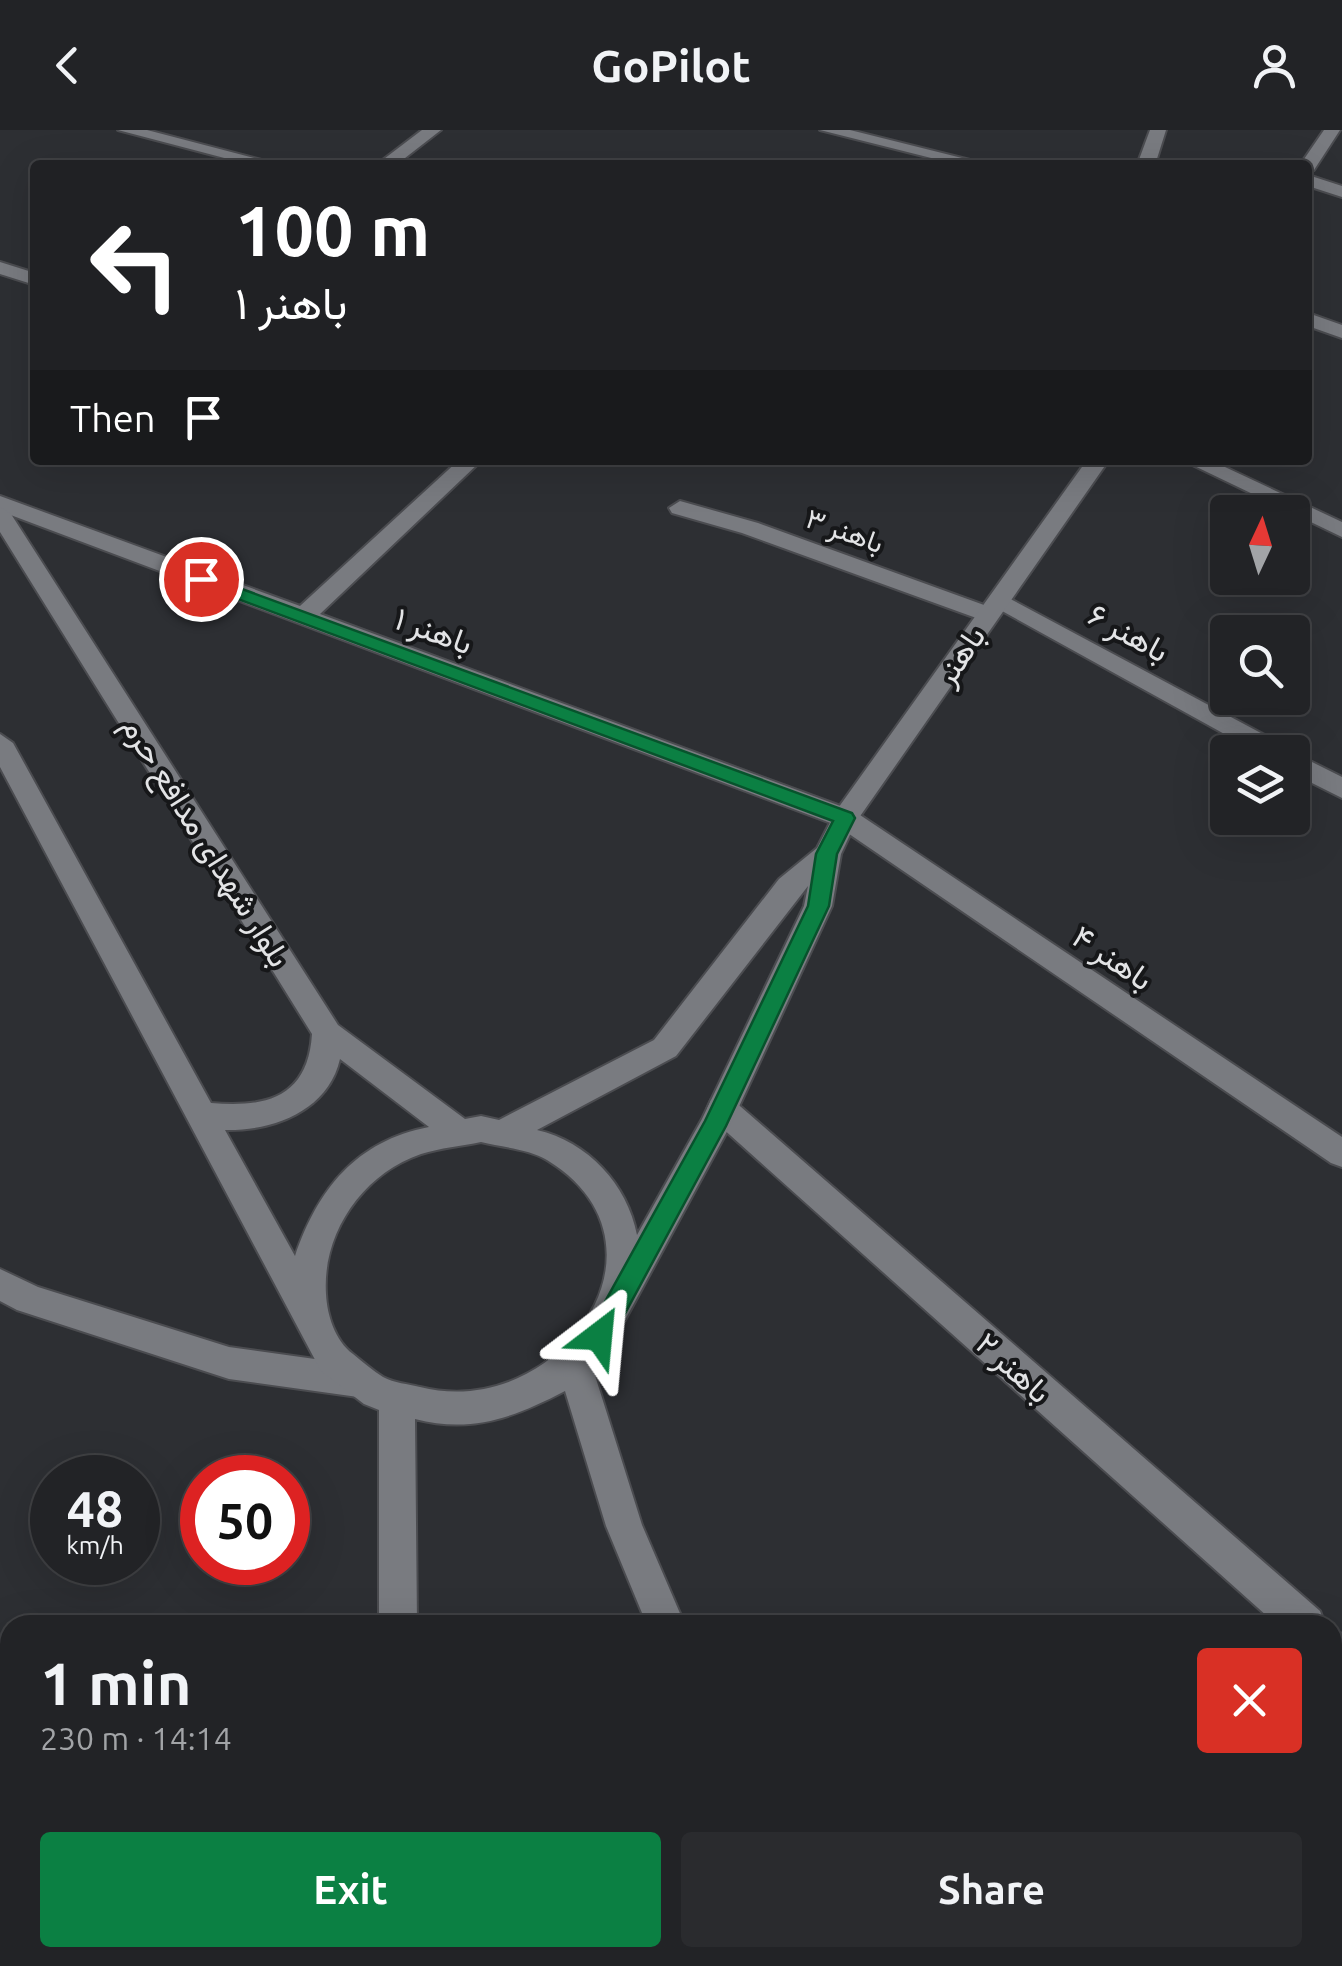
<!DOCTYPE html>
<meta charset="utf-8">
<style>
:root{--surface:#222326;--page:#2a2b2e;--text:#f1f3f6;--muted:#a2a4a7;--line:#3f4043;--accent:#0b8043}
body{margin:0;font-family:Ubuntu,Vazirmatn,sans-serif;background:var(--page);color:var(--text);height:100vh;display:flex;flex-direction:column;font-size:38px;white-space:nowrap}
*{box-sizing:border-box;margin:0}
p{font-size:32px;color:var(--muted)}
.icon{flex:none;width:55px;height:55px;fill:none;stroke:currentColor;stroke-width:2;stroke-linecap:round;stroke-linejoin:round}
.map{position:relative;flex:1;overflow:hidden}
.side{position:absolute;left:0px;top:1485px;width:1342px;height:352px;display:flex;flex-direction:column;background:var(--surface);border-radius:30px 30px 0 0;box-shadow:0 10px 40px #0002,0 0 0 2px var(--line)}
.side>*{flex:none}
.top-card{position:absolute;left:30px;top:30px;width:1282px;height:305px;border-radius:10px;box-shadow:0 10px 40px #0002,0 0 0 2px var(--line);background:#202124;color:#fff;overflow:hidden}
.needle{width:65px;rotate:4deg}
.buttons{position:absolute;left:1210px;top:365px;display:grid;gap:20px}
.buttons a{display:grid;place-items:center;width:100px;height:100px;border-radius:10px;background:var(--surface);box-shadow:0 10px 40px #0002,0 0 0 2px var(--line);font-size:50px}
.speed{position:absolute;left:30px;top:1325px;display:flex;gap:20px;font-size:50px;font-weight:700;text-align:center}
.speed>*{display:grid;place-content:center;width:130px;height:130px;border-radius:50%;background:var(--surface);box-shadow:0 10px 40px #0002,0 0 0 2px var(--line);line-height:1}
.speed small{font-size:25px;font-weight:400}
.speed .limit{border:15px solid #d22;background:#fff;color:#111}
.pin{position:absolute;display:grid;place-items:center;width:85px;height:85px;color:#fff;margin:-42px;border:5px solid #fff;border-radius:50%;box-shadow:0 2px 10px #0007}
.me{position:absolute;width:110px;margin:-55px;rotate:29deg;stroke-linejoin:round;filter:drop-shadow(0 0 8px #0008)}
.turn{display:flex;align-items:center;gap:35px;height:210px;padding:0 40px;font-size:45px}
.turn .icon{width:130px;height:130px;stroke-width:2.5}
.turn b{display:block;font-size:70px;line-height:85px}
.then{display:flex;align-items:center;height:95px;padding:0 40px;background:#0003;gap:20px;font-size:38px}
.round{display:grid;place-items:center;flex:none;width:105px;height:105px;border-radius:10px;background:var(--page)}
.overview{display:flex;align-items:center;justify-content:space-between;height:170px;padding:0 40px}
h1{font-size:60px;font-weight:700;line-height:75px}
.action{display:flex;gap:20px;margin-top:auto;padding:20px 40px}
.action a{flex:1;height:115px;border-radius:10px;background:var(--accent);color:#fff;font-size:40px;font-weight:700;line-height:115px;text-align:center}
.action a+a{background:var(--page);color:var(--text)}
header{display:flex;justify-content:space-between;align-items:center;height:130px;padding:0 40px;background:var(--surface);font-size:45px;font-weight:700}
.map>svg:first-child{display:block}
.lines{fill:none;stroke-linecap:round;stroke-linejoin:round}
.minor-casing{stroke:#4b4c50;stroke-width:4}
.secondary-casing{stroke:#4b4c50;stroke-width:4}
.minor{fill:#797b80;fill-rule:evenodd}
.secondary{fill:#797b80;fill-rule:evenodd}
.route{fill:#0b8043;stroke:#07532c;stroke-width:2.5}
.labels{text-anchor:middle;dominant-baseline:central;stroke-width:8;stroke-linejoin:round;paint-order:stroke}
.far-street-label{font-size:28px;fill:#e3e4e6;stroke:#161719}
.street-label{font-size:32px;fill:#e3e4e6;stroke:#161719}
</style>
<header><svg class="icon" aria-label="back" viewBox="0 0 24 24"><path d="M15 5l-7 7 7 7"/></svg>GoPilot<svg class="icon" aria-label="person" viewBox="0 0 24 24"><circle cx="12" cy="8" r="4"/><path d="M4 21q1-7 8-7t8 7"/></svg></header>
<div class="map">
<svg width="1342" height="1836" viewBox="0 0 1342 1836">
<rect width="100%" height="100%" fill="#2d2f33"/>
<g class="lines">
<!-- minor casing -->
<g class="minor-casing">
<path id="minor" d="M118 0H147L281 35H251Z
M422 0H441L396 35H376Z
M820 0H850L990 35H959Z
M1150 0H1166L1155 35H1137Z
M1308 45 1342 56V67L1308 56Z
M0 132 35 143V155L0 144Z
M1308 183 1342 195V208L1308 196Z
M459 330H482L320 484 854 681 1342 1007V1037L1331 1033 836 695 0 381V366L300 476Z
M1182 330H1210L1342 392V407Z
M680 371 758 393 995 479 999 484 987 491 979 489 742 403 672 383 669 378Z
M1001 464 1285 616 1289 622H1257L993 476 989 471Z
M1291 622H1292L1342 647V668L1292 643Z
M722 966 733 970 1320 1481 1325 1495H1277L711 988 707 979 711 970Z
M0 1139 38 1157 229 1217 358 1235 370 1240 375 1251 370 1262 358 1267 229 1249 17 1180 0 1171Z
M1332 1500 1342 1504V1546L1332 1543Z
M0 1703 10 1704V1746L0 1745Z"/>
</g>
<!-- secondary casing -->
<g class="secondary-casing">
<path id="secondary" d="M1324 0H1340L1314 40 1308 41V35H1300Z
M1087 330H1109L856 692 841 724 832 776 730 996 612 1214 592 1236 642 1395 685 1495H647L606 1396 565 1261C515 1287 472 1304 415 1289L417 1495H379V1280L364 1274 321 1241 0 637V604L13 613 211 973C267 978 308 967 312 904L0 402V377L11 384 338 895 465 989 481 986 499 990 654 910 779 749 817 718 836 681ZM808 756 804 776 702 989 637 1105C627 1054 588 1012 537 1000L676 926ZM340 929 429 997C356 1011 318 1059 295 1126L225 1000C273 1001 328 981 340 929ZM481 1012C501 1017 529 1019 547 1030 685 1114 559 1292 420 1257 408 1254 394 1253 383 1247 373 1241 363 1232 353 1224 335 1211 327 1185 326 1164 322 1104 362 1044 421 1024 440 1018 462 1016 481 1012Z
M356 1828H408L404 1836H352Z
M729 1828H773L770 1836H726Z
M875 1828H921L925 1836H879Z"/>
</g>
<!-- minor -->
<use href="#minor" class="minor"/>
<!-- secondary -->
<use href="#secondary" class="secondary"/>
</g>
<!-- route -->
<path class="route" d="M201 444 852 683 855 688 837 724 829 776 726 996 608 1215 599 1218 590 1215 586 1206 705 991 808 776 816 724 833 691 195 453 192 449Z"/>
<g class="labels">
<!-- far-street labels -->
<g class="far-street-label">
<text transform="translate(845 400) rotate(20)">باهنر ۳</text>
</g>
<!-- street labels -->
<g class="street-label">
<text transform="translate(434 500) rotate(20)">باهنر ۱</text>
<text transform="translate(1129 502) rotate(29)">باهنر ۶</text>
<text transform="translate(959 525) rotate(-56)">باهنر</text>
<text transform="translate(207 711) rotate(58)">بلوار شهدای مدافع حرم</text>
<text transform="translate(1113 827) rotate(34)">باهنر ۴</text>
<text transform="translate(1014 1237) rotate(42)">باهنر ۲</text>
</g>
</g>
</svg>
<div class="buttons">
<a><svg class="needle" viewBox="-14 -14 28 28"><path d="M0-13l5 13h-10z" fill="#e53935"/><path d="M0 13l5-13h-10z" fill="#a2a4a7"/></svg></a>
<a><svg class="icon" aria-label="search" viewBox="0 0 24 24"><circle cx="10" cy="10" r="6"/><path d="M15 15l6 6"/></svg></a>
<a><svg class="icon" aria-label="layers" viewBox="0 0 24 24"><path d="M12 4l9 5-9 5-9-5zM3 14l9 5 9-5"/></svg></a>
</div>
<div class="speed"><div>48<small>km/h</small></div><div class="limit">50</div></div>
<div class="pin" style="left:201px;top:449px;background:#d93025"><svg class="icon" aria-label="arrive" viewBox="0 0 24 24"><path d="M6 21V4h12l-3 4 3 4H6"/></svg></div>
<svg class="me" style="left:599px;top:1206px" viewBox="-20 -20 40 40"><path d="M0-17L14 15 0 8-14 15z" fill="#0b8043" stroke="#fff" stroke-width="4"/></svg>
<div class="top-card">
<div class="turn"><svg class="icon" aria-label="left" viewBox="0 0 24 24"><path d="M17 20v-9H6M10 6l-5 5 5 5"/></svg><div><b>100 m</b>باهنر ۱</div></div>
<div class="then">Then<svg class="icon" aria-label="arrive" viewBox="0 0 24 24"><path d="M6 21V4h12l-3 4 3 4H6"/></svg></div>
</div>
<section class="side">
<div class="overview"><div><h1>1 min</h1><p>230 m · 14:14</p></div><a class="round" style="background:#d93025;color:#fff"><svg class="icon" aria-label="close" viewBox="0 0 24 24"><path d="M6 6l12 12M18 6L6 18"/></svg></a></div>
<div class="action"><a>Exit</a><a>Share</a></div>
</section>
</div>
